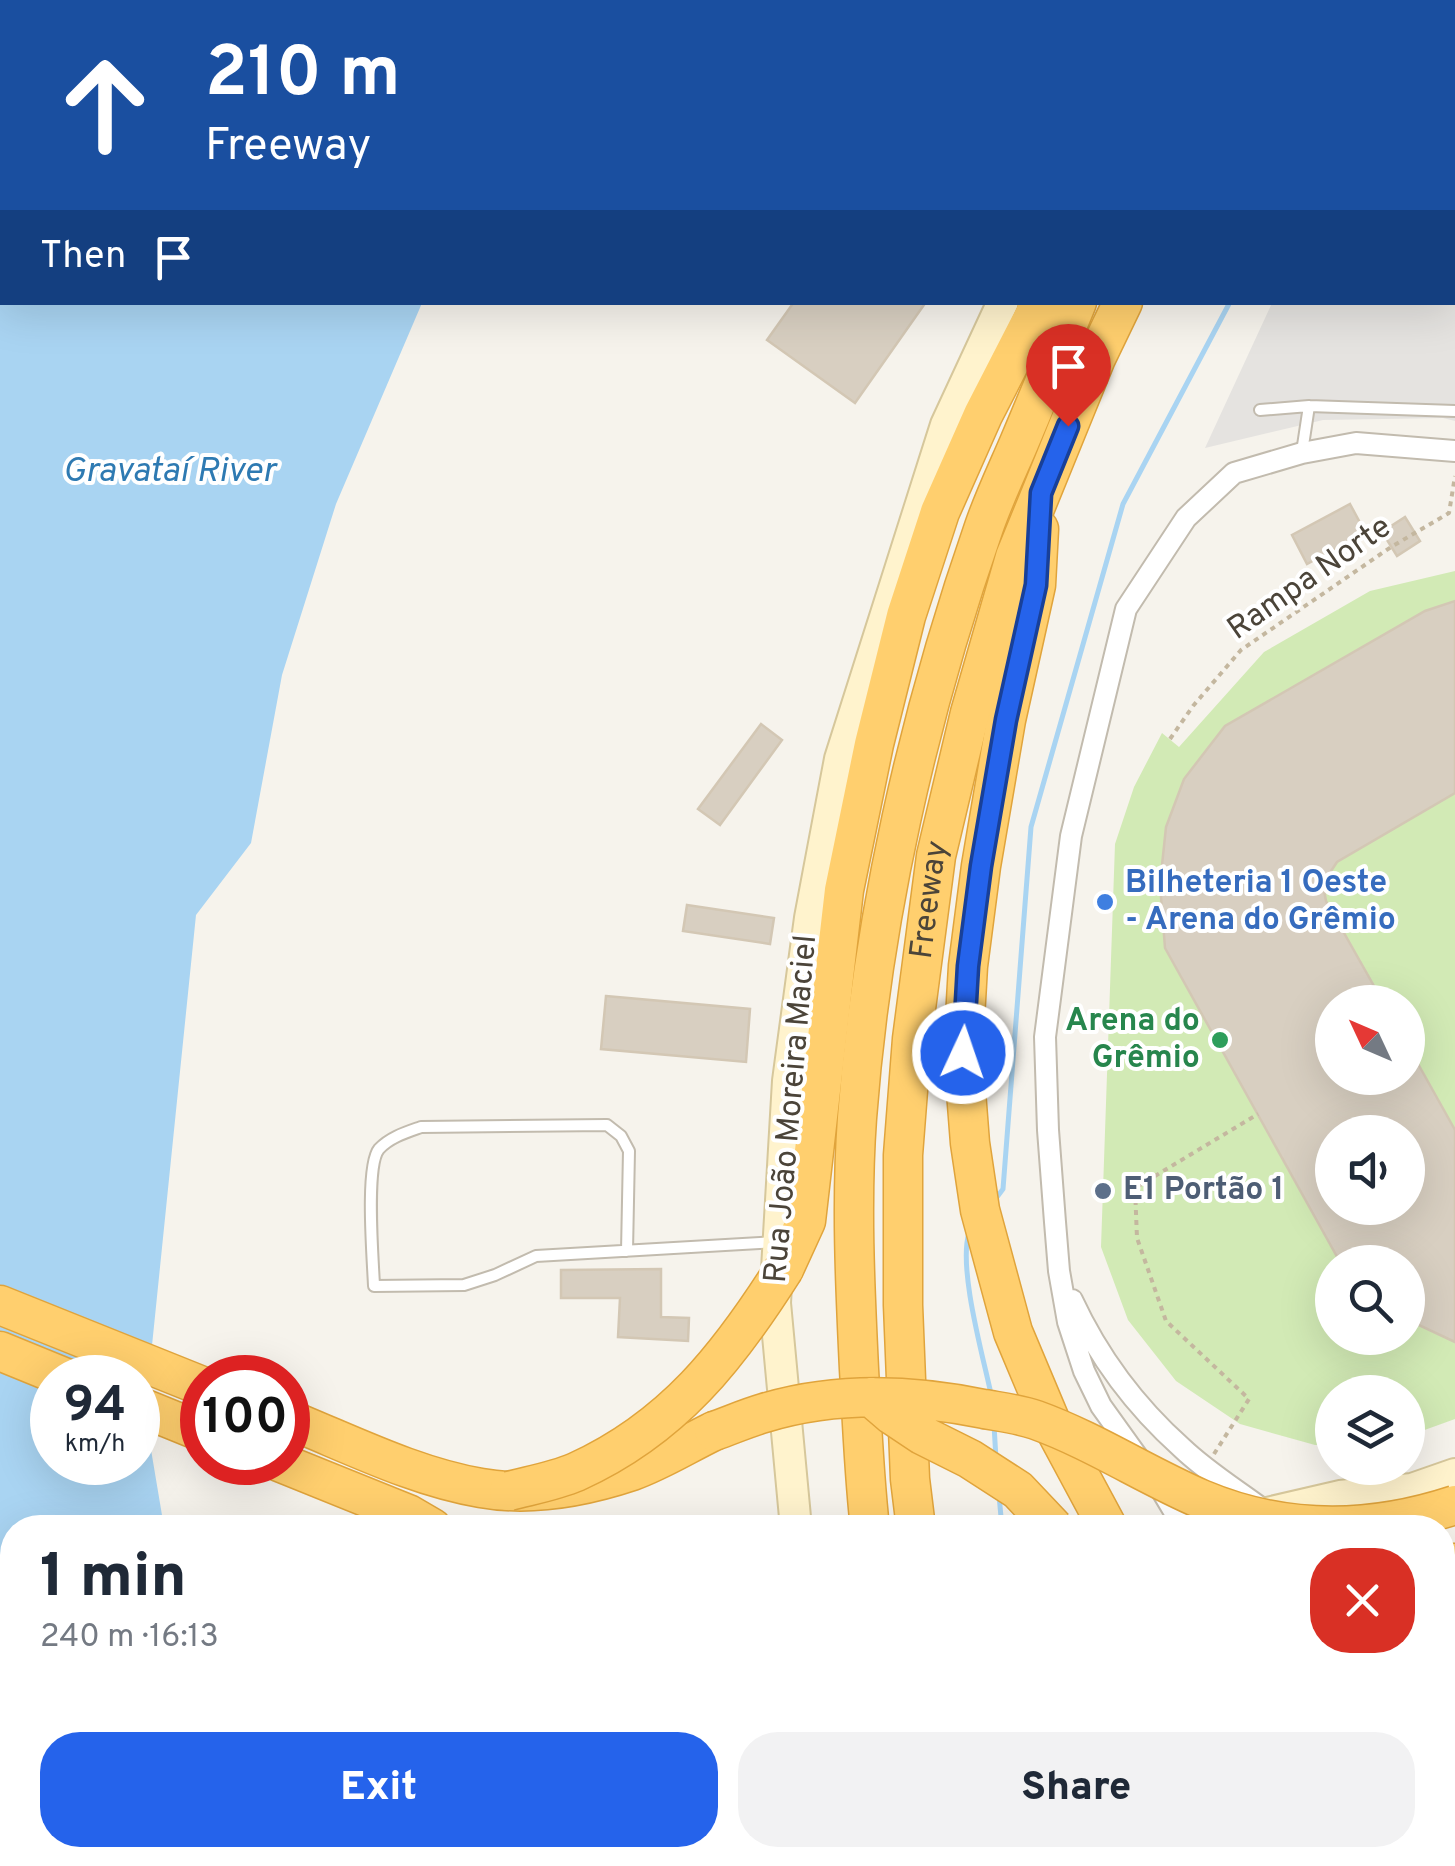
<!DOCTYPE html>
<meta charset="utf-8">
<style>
:root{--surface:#fff;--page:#f2f2f3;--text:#1f2937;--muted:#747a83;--accent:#2563eb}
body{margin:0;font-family:Overpass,sans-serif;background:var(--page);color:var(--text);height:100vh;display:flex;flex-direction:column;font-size:38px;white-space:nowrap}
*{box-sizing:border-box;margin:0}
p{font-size:32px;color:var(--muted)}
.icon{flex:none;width:55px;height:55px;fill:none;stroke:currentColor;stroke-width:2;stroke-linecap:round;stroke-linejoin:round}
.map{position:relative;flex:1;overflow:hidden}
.panel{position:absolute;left:0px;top:1515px;width:1455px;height:352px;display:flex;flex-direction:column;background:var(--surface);border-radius:40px 40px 0 0;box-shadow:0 10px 40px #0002}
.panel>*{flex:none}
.hud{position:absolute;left:0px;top:0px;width:1455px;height:305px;box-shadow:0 10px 40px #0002;background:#1a4fa0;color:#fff;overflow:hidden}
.needle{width:65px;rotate:314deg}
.tools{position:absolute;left:1315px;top:985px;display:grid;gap:20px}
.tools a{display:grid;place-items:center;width:110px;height:110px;border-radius:50%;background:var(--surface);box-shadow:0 10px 40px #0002;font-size:50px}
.speed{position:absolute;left:30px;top:1355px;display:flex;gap:20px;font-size:50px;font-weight:700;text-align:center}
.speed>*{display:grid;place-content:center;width:130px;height:130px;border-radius:50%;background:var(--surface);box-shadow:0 10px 40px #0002;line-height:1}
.speed small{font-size:25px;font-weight:400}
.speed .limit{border:15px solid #d22;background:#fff;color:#111}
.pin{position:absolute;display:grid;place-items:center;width:85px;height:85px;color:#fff;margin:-102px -42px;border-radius:50% 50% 50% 0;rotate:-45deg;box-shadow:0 0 10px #0007}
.pin .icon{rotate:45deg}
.me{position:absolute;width:110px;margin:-55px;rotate:3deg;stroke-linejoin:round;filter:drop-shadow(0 0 8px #0008)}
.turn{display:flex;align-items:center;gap:35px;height:210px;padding:0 40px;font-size:45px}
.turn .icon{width:130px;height:130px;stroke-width:2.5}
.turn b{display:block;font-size:70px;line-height:85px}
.then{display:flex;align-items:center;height:95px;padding:0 40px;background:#0003;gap:20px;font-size:38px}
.round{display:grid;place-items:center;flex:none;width:105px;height:105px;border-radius:40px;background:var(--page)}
.headline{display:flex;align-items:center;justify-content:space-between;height:170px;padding:0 40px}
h1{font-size:60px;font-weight:800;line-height:75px}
.action{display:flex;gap:20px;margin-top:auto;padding:20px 40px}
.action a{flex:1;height:115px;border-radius:40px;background:var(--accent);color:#fff;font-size:40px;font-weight:800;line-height:115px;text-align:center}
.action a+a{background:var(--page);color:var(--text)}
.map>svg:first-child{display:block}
.green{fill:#d2eab5;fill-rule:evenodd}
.parking{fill:#e5e3e0}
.water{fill:#a9d4f2;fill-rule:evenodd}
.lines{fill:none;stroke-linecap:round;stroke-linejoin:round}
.stream{stroke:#a9d4f2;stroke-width:5}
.building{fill:#d8cfc1;stroke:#d3c7b4;stroke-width:2.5;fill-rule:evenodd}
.lane-casing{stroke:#c2bbae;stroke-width:14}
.street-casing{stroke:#c2bbae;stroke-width:24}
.secondary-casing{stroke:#d6c79b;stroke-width:34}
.highway-casing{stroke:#e0a43c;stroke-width:41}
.path{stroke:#c4b79f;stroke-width:4;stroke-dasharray:5 5;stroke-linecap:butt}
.lane{stroke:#fff;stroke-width:10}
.street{stroke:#fff;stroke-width:20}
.secondary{stroke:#fff3cd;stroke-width:30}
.highway{stroke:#ffcf6e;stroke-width:38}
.highway-bridge-casing{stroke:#e0a43c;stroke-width:41;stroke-linecap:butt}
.highway-bridge{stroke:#ffcf6e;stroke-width:38}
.route-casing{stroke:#184099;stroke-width:25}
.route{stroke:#2563eb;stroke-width:18}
.shop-dot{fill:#3f7fe0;stroke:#fff;stroke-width:4}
.leisure-dot{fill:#2e9e5b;stroke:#fff;stroke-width:4}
.service-dot{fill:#5c6f8a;stroke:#fff;stroke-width:4}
.labels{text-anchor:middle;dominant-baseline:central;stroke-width:8;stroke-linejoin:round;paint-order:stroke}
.street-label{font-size:32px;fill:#4b4439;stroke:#fff}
.shop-label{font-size:32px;font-weight:bold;fill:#366cbe;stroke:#fff;text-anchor:start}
.leisure-label{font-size:32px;font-weight:bold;fill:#27864d;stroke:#fff;text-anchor:end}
.service-label{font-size:32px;font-weight:bold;fill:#4e5e75;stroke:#fff;text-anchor:start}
.water-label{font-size:35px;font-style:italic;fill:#2e7ab2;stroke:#fff}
</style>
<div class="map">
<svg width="1455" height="1866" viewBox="0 0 1455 1866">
<rect width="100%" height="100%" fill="#f6f3ec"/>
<!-- green -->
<path class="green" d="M1455 571V1419L1408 1436V1392H1332V1444L1315 1445 1240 1424 1176 1381 1128 1320 1101 1247 1115 844 1134 787 1162 733 1179 747 1264 652 1370 591ZM1332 1002H1408V1078H1332ZM1332 1132H1408V1208H1332ZM1332 1262H1408V1338H1332Z
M1455 1775V1866H1373L1371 1855H1442L1443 1782Z"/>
<!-- parking -->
<path class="parking" d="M1455 4V421L1443 418 1323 420 1205 448 1272 303 1452 302V8Z"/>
<!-- water -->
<path class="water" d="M198 0H572L570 2H196Z
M2 299V302L422 303 336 504 282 675 251 843 196 915 145 1414 164 1527 12 1528V1855H193V1866H0V304ZM52 1378H138V1462H52Z"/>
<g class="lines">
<!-- stream -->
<path class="stream" d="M1394 2 1396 0
M994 1201 1003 1189 1031 827 1123 504 1230 302
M969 1233C958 1268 983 1356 991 1394
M994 1425 996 1459
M999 1495 1002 1528
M1045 1855 1048 1866"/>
</g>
<!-- building -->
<path class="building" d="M794 302H926L855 403 767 340Z
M1350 504 1365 532 1307 564 1292 535Z
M1405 517 1420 541 1397 556 1382 532Z
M1455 601V793L1337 862 1325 880 1324 890 1326 901 1383 1002H1332V1078H1408V1046L1455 1130V1342L1408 1320V1262H1340L1165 948 1160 884 1166 827 1184 779 1225 726 1425 611ZM1332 1132H1408V1208H1332Z
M761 724 782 740 720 825 698 809Z
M687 905 774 918 770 944 683 931Z
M606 996 750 1009 746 1062 601 1049Z
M661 1269V1317L689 1318 688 1341 618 1337 620 1298H561V1270Z"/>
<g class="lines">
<!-- lane casing -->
<g class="lane-casing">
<path id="lane" d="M1260 410 1309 406 1455 411
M1302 452 1309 406
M627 1251 629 1151 621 1136 607 1125 421 1127C407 1132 390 1137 379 1149 365 1166 373 1260 374 1286L464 1285 495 1275 536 1256 775 1242"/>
</g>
<!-- street casing -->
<g class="street-casing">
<path id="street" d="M1072 1300C1098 1356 1136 1407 1182 1448 1206 1471 1235 1489 1262 1509
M1139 1459 1101 1406 1084 1371 1068 1322 1059 1271 1055 1222 1048 1130 1045 1037 1071 836 1126 609 1186 518 1234 473 1302 453 1356 443 1455 451
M1159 1486 1184 1528
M1442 1633 1455 1654
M1442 1776 1455 1768
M522 1855 524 1866
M1362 1855 1364 1866
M823 1866 855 1857"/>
</g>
<!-- secondary casing -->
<g class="secondary-casing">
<path id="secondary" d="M1171 2 1172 0
M1262 1517 1267 1513 1340 1496 1412 1489 1455 1474
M796 1528 775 1303 788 1081 810 918 840 759 946 425 1003 302
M1442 1594 1455 1586
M1442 1626 1455 1619
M854 1855 857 1866
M1226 1855V1866
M1182 1866 1183 1855"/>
</g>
<!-- highway casing -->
<g class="highway-casing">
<g id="highway">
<path d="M1232 2 1233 0"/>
<path d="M1292 2 1294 0"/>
<path d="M1039 529 1036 585 1006 720 981 866 968 966 963 1053 970 1143 980 1210 1013 1332 1050 1420 1108 1528"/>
<path d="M784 1269 806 1221 844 890 874 744 906 616 940 512 983 415 1041 302"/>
<path d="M0 1305 202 1386"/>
<path d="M0 1351 66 1378"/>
<path d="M138 1406 202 1432"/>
<path d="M288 1419C350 1444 415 1477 481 1488 531 1497 584 1487 632 1471 660 1461 687 1444 714 1431"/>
<path d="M279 1462 408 1514 432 1528"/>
<path d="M870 1528C864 1475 862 1422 859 1369 855 1286 851 1201 857 1118 872 919 918 716 984 527 994 498 1007 471 1019 443 1039 396 1058 349 1077 302"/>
<path id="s1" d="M916 1528 910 1479 903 1305V1155L912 1039 936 856 970 713 1015 557 1096 358 1123 302"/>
<path d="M1442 1570 1455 1563"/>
<path d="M617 1855 626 1866"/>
<path d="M926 1855 929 1866"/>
<path d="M975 1855 977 1866"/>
<path d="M1085 1866 1089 1855"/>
<path d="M1122 1866 1131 1855"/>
</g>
</g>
<!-- path -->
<path class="path" d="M1170 739 1193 706 1241 650 1391 547 1449 513 1455 476
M1214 1454 1249 1399 1166 1321 1137 1238 1135 1188 1258 1114
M884 1855 887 1866
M1018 1855 1021 1866
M1024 1855 1027 1866
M1033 1855 1036 1866"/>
<!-- lane -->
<use href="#lane" class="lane"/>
<!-- street -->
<use href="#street" class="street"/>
<!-- secondary -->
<use href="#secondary" class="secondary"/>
<!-- highway -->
<use href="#highway" class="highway"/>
<!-- highway-bridge casing -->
<g class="highway-bridge-casing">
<path id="highway-bridge" d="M871 1397 892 1415 922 1435 970 1459 1018 1490 1054 1528
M714 1431C731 1425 747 1418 764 1413 836 1391 911 1394 984 1409 1001 1412 1019 1414 1036 1420 1094 1441 1145 1475 1201 1499 1284 1534 1370 1533 1455 1505
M509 1491C532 1485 555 1481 576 1472 673 1428 729 1356 784 1269"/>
</g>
<!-- highway-bridge -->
<use href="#highway-bridge" class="highway-bridge"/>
</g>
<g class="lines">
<!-- route casing -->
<g class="route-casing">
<path id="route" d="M963 1053 968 966 981 866 1006 720 1036 585 1041 493 1068 426"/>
</g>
<!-- route -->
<use href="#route" class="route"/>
</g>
<!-- markers -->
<circle class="shop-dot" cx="1105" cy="902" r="10"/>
<circle class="leisure-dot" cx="1220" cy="1040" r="10"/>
<circle class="service-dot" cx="1103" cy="1191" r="10"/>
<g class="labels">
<!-- street labels -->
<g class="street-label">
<text transform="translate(1310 579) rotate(-35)">Rampa Norte</text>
<text stroke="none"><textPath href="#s1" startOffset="630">Freeway</textPath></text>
<text transform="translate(792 1109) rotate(-85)">Rua João Moreira Maciel</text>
</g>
<!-- shop labels -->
<g class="shop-label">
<text x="1125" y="884">Bilheteria 1 Oeste<tspan x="1125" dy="37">- Arena do Grêmio</tspan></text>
</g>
<!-- leisure labels -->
<g class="leisure-label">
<text x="1200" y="1022">Arena do<tspan x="1200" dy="37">Grêmio</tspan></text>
</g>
<!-- service labels -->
<g class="service-label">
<text x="1123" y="1191">E1 Portão 1</text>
</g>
<!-- water labels -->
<g class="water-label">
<text x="169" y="472">Gravataí River</text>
</g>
</g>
</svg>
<div class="tools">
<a><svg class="needle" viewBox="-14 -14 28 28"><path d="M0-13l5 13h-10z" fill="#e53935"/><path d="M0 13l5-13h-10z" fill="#747a83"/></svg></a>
<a><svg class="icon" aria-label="sound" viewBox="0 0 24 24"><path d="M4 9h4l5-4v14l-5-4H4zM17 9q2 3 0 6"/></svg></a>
<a><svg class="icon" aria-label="search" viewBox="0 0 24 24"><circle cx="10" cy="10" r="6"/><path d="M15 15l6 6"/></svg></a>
<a><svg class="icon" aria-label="layers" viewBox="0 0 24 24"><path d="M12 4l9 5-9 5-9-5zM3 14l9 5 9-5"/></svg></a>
</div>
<div class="speed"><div>94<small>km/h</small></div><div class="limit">100</div></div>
<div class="pin" style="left:1068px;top:426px;background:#d93025"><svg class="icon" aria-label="arrive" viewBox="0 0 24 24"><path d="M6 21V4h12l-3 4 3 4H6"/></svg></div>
<svg class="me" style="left:963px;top:1053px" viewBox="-20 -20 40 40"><circle r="17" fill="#2563eb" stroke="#fff" stroke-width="3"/><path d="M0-11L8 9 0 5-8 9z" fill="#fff"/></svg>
<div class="hud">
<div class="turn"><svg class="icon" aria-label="ahead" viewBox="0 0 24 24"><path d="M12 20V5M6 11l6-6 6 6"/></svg><div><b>210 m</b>Freeway</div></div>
<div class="then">Then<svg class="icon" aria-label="arrive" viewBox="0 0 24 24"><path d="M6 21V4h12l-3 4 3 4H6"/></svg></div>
</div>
<section class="panel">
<div class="headline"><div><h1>1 min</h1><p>240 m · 16:13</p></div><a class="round" style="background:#d93025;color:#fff"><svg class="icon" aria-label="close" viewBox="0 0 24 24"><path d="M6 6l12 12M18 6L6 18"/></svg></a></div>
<div class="action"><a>Exit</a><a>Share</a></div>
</section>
</div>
